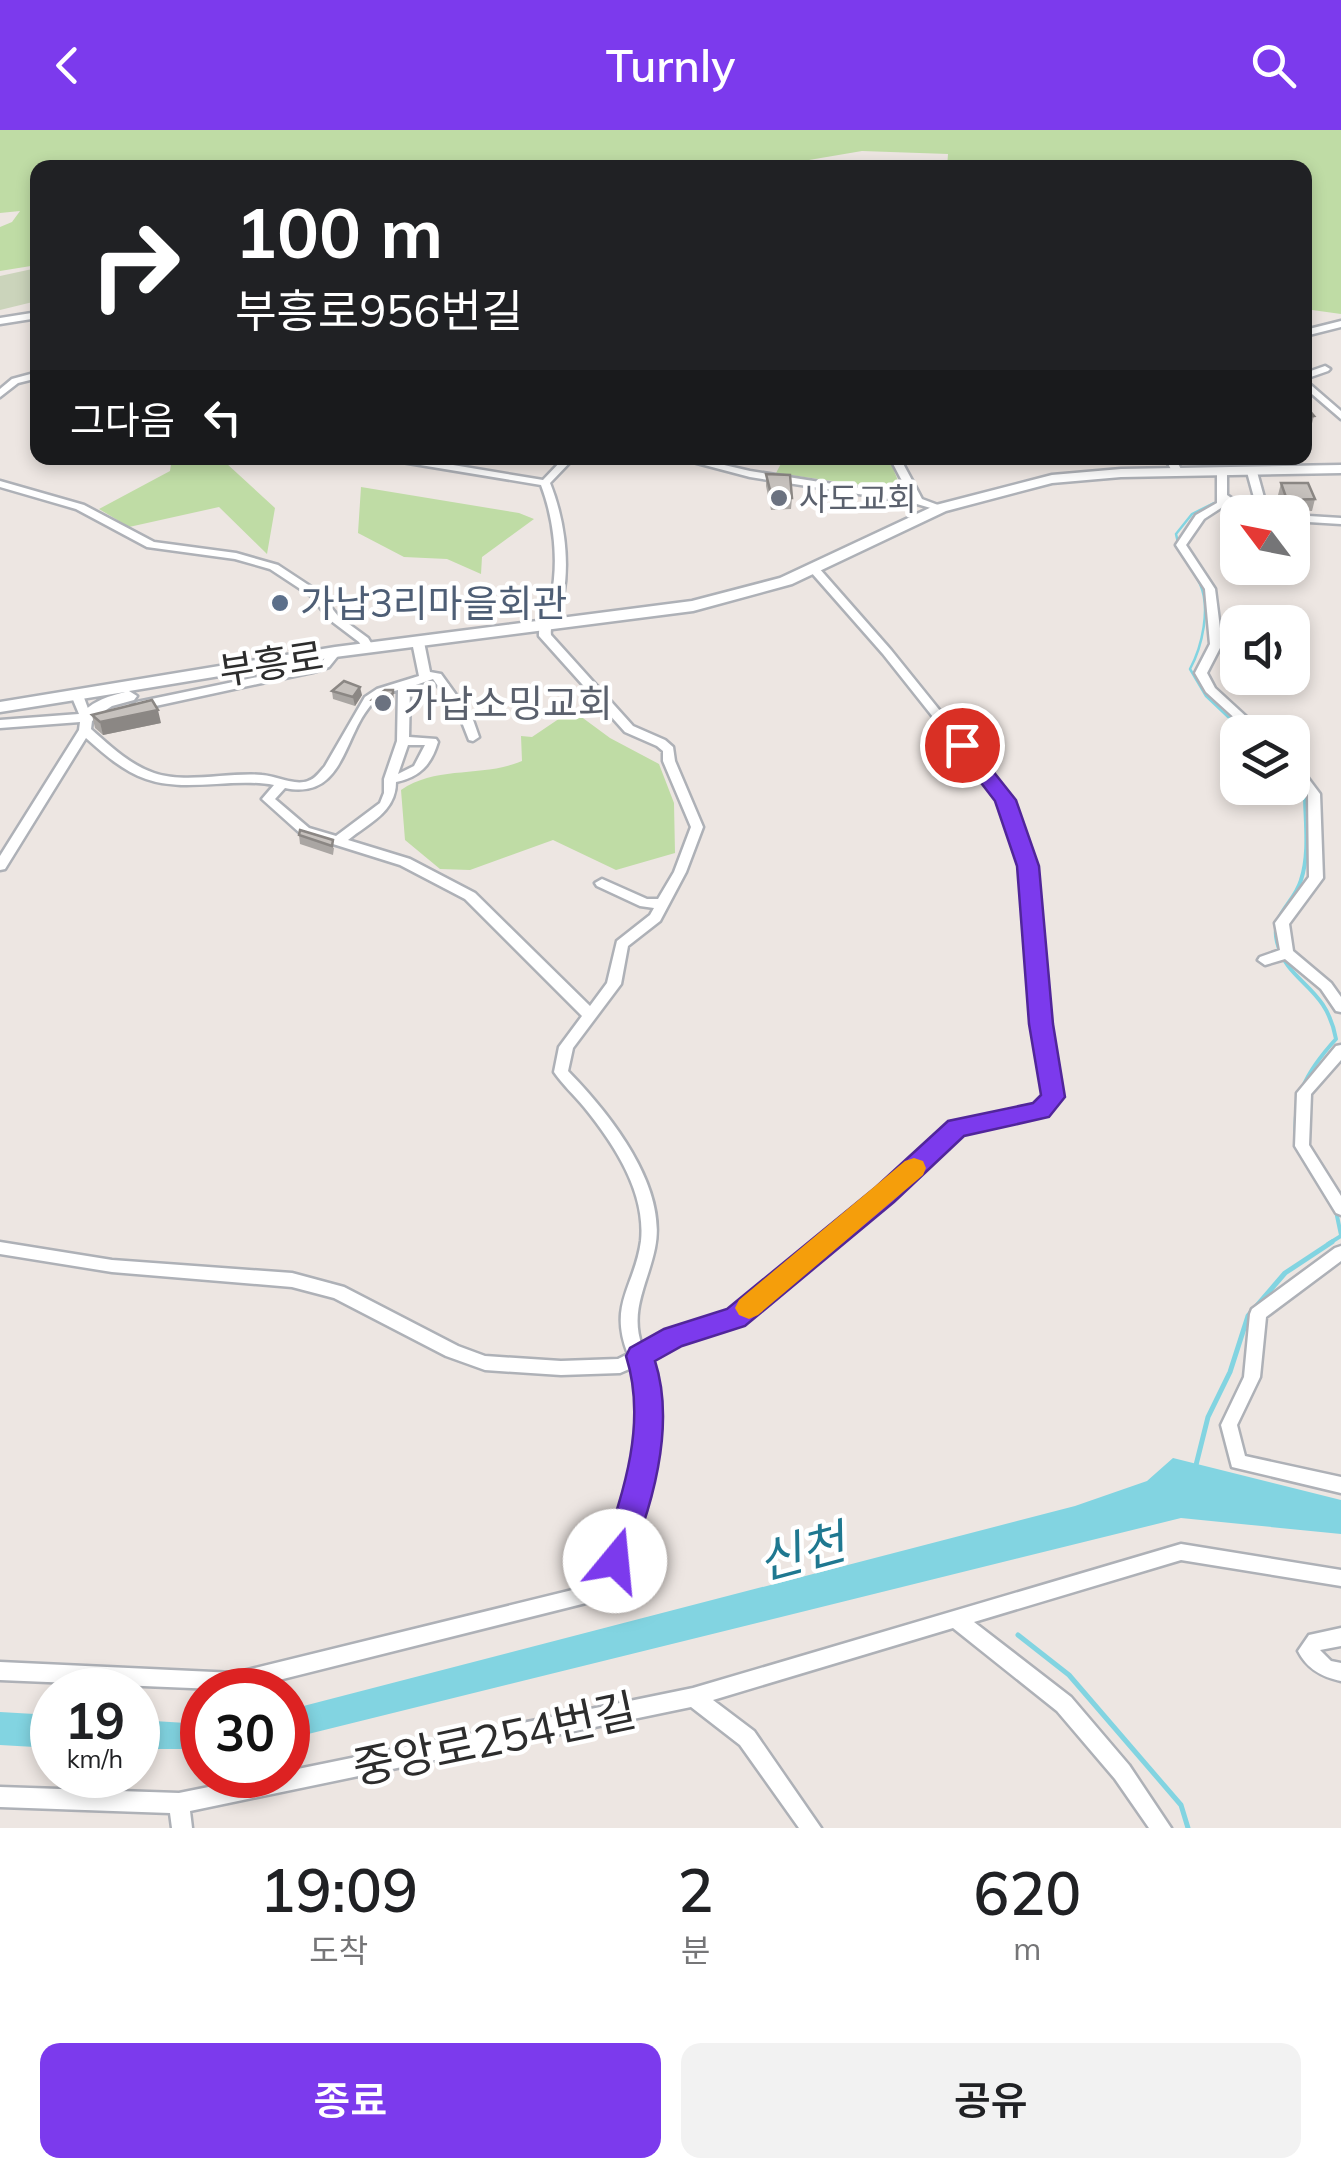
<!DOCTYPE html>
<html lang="ko">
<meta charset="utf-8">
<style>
:root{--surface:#fff;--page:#f2f2f2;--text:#202124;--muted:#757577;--accent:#7c3aed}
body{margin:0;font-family:Mulish,"Noto Sans KR",sans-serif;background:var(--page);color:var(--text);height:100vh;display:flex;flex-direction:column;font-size:38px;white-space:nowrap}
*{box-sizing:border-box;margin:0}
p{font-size:32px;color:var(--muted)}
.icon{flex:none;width:55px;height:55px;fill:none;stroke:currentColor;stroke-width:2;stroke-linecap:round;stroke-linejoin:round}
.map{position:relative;height:1698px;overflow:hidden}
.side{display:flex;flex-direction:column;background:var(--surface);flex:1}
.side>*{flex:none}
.hud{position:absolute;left:30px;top:30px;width:1282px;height:305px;border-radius:20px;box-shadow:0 5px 15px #0003;background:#202124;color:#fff;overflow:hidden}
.needle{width:65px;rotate:302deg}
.controls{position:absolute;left:1220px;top:365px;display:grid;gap:20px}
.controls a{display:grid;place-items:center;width:90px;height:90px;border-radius:20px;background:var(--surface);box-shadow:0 5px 15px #0003;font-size:50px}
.speed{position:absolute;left:30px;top:1538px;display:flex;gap:20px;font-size:50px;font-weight:700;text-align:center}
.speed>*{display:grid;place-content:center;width:130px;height:130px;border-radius:50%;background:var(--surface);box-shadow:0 5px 15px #0003;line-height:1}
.speed small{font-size:25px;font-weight:400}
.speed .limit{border:15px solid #d22;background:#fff;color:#111}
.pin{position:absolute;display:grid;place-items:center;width:85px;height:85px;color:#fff;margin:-42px;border:5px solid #fff;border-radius:50%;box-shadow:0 2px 10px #0007}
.me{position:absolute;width:110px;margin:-55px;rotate:17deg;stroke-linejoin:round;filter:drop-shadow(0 0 8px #0008)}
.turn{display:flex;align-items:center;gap:35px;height:210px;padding:0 40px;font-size:45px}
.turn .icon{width:130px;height:130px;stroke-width:2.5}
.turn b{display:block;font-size:70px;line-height:85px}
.then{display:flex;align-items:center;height:95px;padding:0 40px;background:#0003;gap:20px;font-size:38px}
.eta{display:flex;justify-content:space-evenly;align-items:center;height:170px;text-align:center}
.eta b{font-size:60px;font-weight:600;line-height:70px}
.button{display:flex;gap:20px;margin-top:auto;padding:20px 40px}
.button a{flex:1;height:115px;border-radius:20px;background:var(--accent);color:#fff;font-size:40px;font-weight:600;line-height:115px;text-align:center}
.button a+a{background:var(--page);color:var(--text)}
header{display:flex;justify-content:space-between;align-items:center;height:130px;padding:0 40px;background:var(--accent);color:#fff;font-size:45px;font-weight:600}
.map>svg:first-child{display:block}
.green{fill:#bfdca5}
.cemetery{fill:#cbd4bb}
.water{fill:#82d4e1}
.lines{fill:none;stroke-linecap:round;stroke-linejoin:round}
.stream-far2{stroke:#82d4e1;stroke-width:2.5}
.stream-far1{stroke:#82d4e1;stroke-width:4}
.stream{stroke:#82d4e1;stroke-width:5}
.street-casing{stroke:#aeb1b7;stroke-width:5}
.secondary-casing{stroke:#aeb1b7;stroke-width:5}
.street{fill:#fff;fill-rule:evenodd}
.secondary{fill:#fff;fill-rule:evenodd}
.wall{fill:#aaa6a3}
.shaded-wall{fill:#8b8784}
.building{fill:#c6c1bd;stroke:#8b8784;stroke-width:2.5}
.route{fill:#7c3aed;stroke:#51269a;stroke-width:2.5}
.slow{fill:#f59e0b}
.worship-dot{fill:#6b7280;stroke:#fff;stroke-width:4}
.service-dot{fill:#5c6f8a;stroke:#fff;stroke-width:4}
.labels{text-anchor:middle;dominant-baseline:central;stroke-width:9;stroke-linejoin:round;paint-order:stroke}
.far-worship-label{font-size:32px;fill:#5b616d;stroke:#fff;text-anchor:start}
.service-label{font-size:38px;fill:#4e5e75;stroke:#fff;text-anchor:start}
.street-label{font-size:38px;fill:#2d2d2d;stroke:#fff}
.worship-label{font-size:38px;fill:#5b616d;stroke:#fff;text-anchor:start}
.near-street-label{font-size:45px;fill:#2d2d2d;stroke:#fff}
.near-water-label{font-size:48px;font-style:italic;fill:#1f7890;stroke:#fff}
</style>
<header><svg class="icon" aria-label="back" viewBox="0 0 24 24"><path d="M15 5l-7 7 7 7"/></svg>Turnly<svg class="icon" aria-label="search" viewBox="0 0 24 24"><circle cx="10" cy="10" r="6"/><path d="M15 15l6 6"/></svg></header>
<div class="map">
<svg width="1341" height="1698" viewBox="0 0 1341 1698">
<rect width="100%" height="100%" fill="#ede6e2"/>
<!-- green -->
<path class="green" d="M0 0H1341V184L1305 179V38H947L948 24 862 21 762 38H38L37 135 0 141V97L12 92 20 81 0 83Z
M172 328H227L226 333 275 378 267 424 219 377 129 397 99 379 170 341Z
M784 328H889L902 361 776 343Z
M361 357 519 383 534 389 482 427 481 444 447 429 404 427 358 403Z
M572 580 610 608 659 634 674 673 675 723 616 740 553 710 470 740 440 739 405 710 401 660C438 635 483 648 522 631L521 606 532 607Z"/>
<!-- cemetery -->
<path class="cemetery" d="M37 138V171L0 180V146Z"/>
<!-- water -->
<path class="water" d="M1173 1328 1341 1370V1404L1181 1388 288 1609V1580L1075 1376 1147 1351Z
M0 1582 52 1585V1618L0 1615Z
M138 1590 202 1594V1619H138Z"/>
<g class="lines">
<!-- stream-far2 -->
<path class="stream-far2" d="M1198 328 1203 337
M1214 373 1192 384 1176 404C1179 424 1191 436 1200 454 1211 478 1202 517 1190 539L1206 566 1244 602
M1292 649 1295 653"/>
<!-- stream-far1 -->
<path class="stream-far1" d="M1293 650 1305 664C1305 691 1310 723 1301 750 1294 774 1270 784 1277 812 1287 854 1326 854 1336 909 1306 942 1292 967 1296 1013
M1336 1081 1341 1105
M1328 1114 1341 1106"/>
<!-- stream -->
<path class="stream" d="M1196 1335 1208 1287 1230 1242 1248 1186 1285 1143 1332 1112
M1018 1505 1069 1545 1181 1675 1188 1698"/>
<!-- street casing -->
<g class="street-casing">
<path id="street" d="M38 182V188L0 194V188Z
M1341 191V197L1305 206V200Z
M1325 236 1330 239 1328 241 1305 249V243Z
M38 242V248L18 253 0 267V259L12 249Z
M1305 250 1341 281V289L1305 258Z
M391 328H411L543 350 564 328H574L550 353C564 388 570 430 563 467 560 481 549 492 551 505L633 596 665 610 673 617 675 631 703 697 686 742 660 791 628 816 621 854 573 918 568 941C609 983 668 1056 655 1118 648 1153 629 1180 642 1216L668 1202 731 1183 844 1091 951 994 1036 975 1045 966 1034 893 1022 736 999 670 883 524 810 441V437H818L891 520 1011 669 1034 736 1048 893 1060 967 1046 984 960 1003 854 1099 742 1193 679 1212 647 1229C671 1286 649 1350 633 1406 627 1426 622 1447 614 1466L239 1560 0 1550V1532L235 1543 601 1453C619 1389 658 1303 634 1237L620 1243 561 1245 485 1240 446 1226 334 1168 292 1157 112 1142 0 1124V1112L112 1130 292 1143 344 1157 458 1216 485 1226 561 1231 618 1229 628 1224C608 1174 635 1156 641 1111 646 1062 614 1014 584 977 574 965 563 955 554 942L559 917 582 886 465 769 400 735 301 704 262 669 274 655C232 647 186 663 146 649 123 641 104 624 86 608L5 739 0 740V726L79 600 80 592 0 598V590L79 584 71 565 77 561 83 565 90 584 98 587 92 591 91 599C110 616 130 635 154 643 186 654 229 642 262 645 277 646 294 656 308 651 315 649 320 642 325 636L365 567 377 559 419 546 412 512 418 509 424 512 430 542 441 544 472 587 479 607 473 611 469 610 460 587 433 549 410 557 409 607 436 609 438 612C431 635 420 647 396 652 396 682 369 693 348 710L410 729 475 763 590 876 607 853 617 811 650 785 654 778 640 776 597 756 595 753 602 749 647 769H658L674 742 691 697 663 631V621L657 616 625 602 539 506C538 492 548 482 551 468 559 432 554 389 541 355L396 331ZM398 560 397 611 384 649V663L380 673 336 706 309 698 275 669 285 658C347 671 343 599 376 570 383 564 390 562 398 560ZM408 615H425L414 636 398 644Z
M678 328H694L750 341 910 366 890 328H900L922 369 946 378 941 381 910 372 750 347Z
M1165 328H1175L1182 341 1181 343H1173Z
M1222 339 1227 342V365L1252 382H1241L1227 374 1204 389 1186 415 1215 459 1222 514 1207 543 1215 558 1263 602H1250L1206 562 1195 543 1210 514 1205 459 1176 415 1196 385 1217 373V342Z
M1252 339 1257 342 1268 382H1258L1247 342Z
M0 351 84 375 154 412 236 423 278 435 319 462 338 486 368 508 374 518 368 521 364 520 359 512 330 490 311 466 270 439 235 429 147 417 76 379 0 357Z
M1292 385 1341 388V394L1292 391Z
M335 519 341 522 329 537 313 542 137 580 131 576 137 572 306 537 321 533 331 520Z
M1292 631 1296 632 1320 664 1323 748 1289 794 1293 821 1331 853 1341 867V882L1336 881 1321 859 1285 829 1265 835 1258 830 1260 827 1280 820 1275 793 1309 747 1308 664 1292 644Z
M1341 915V930L1311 964 1309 1015 1341 1066V1085L1336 1083 1295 1016 1297 963 1336 916Z
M1341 1116V1131L1266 1187 1260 1247 1237 1295 1245 1326 1341 1347V1363L1232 1337 1221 1295 1244 1247 1250 1184 1252 1179 1335 1118Z
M1181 1414 1341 1440V1456L1181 1430 974 1492 1071 1567 1129 1635 1171 1698H1149L1115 1649 1057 1581 953 1498 713 1570 754 1601 821 1698H799L740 1615 691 1577 190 1681 192 1698H172L170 1683 0 1677V1657L179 1663 268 1645H288V1641L693 1558Z
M1341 1498V1516L1320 1520 1331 1531 1341 1533V1551C1322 1547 1307 1539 1298 1521L1309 1505Z"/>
</g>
<!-- secondary casing -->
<g class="secondary-casing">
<path id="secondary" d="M1341 335V343L1121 347 1052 353 946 381 792 454 693 481 335 527 129 561 137 566 134 570 112 576 86 593 80 592 77 588C91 572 105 567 125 562L0 582V572L335 517 692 471 780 448 936 375 1052 345 1121 339Z"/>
</g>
<!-- street -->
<use href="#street" class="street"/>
<!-- secondary -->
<use href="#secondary" class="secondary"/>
</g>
<!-- wall -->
<path class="wall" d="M1305 275 1314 286 1310 301 1305 302Z
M766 344 792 368 791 379 771 380 766 356Z
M1281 353 1315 369 1312 381 1284 382 1278 365Z
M393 560 394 571 384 582 374 579 372 570Z
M332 561 362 565 355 576 333 569Z
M92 585 161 593 103 605 95 598Z
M300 700 334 718 333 725 300 714 299 705Z"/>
<!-- shaded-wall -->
<path class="shaded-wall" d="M360 557 362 565 355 576 353 567Z
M393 563 394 571 384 582 383 573Z
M158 580 161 593 103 605 100 592Z"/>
<!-- building -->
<path class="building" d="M1305 275 1314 286 1305 287Z
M766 344 790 345 792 368H772Z
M1281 353H1308L1315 369 1287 370Z
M344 551 360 557 353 567 332 561Z
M385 560H393V563L383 573 372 570Z
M152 570 158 580 100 592 92 585Z
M300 700 333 710 332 716 299 705Z"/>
<!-- route -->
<path class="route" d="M962 609 969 611 1016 670 1039 736 1053 894 1065 967 1049 987 964 1006 894 1072 745 1196 682 1216 655 1231C676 1296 652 1380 625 1441L615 1445 604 1441 600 1431C622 1366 648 1295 626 1226L630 1218 664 1199 727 1179 876 1057 948 991 1033 973 1041 965 1029 894 1017 736 995 671 952 615Z"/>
<!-- slow -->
<path class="slow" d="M914 1028 923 1031 926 1038 923 1045 758 1185 749 1189 739 1185 735 1178 739 1170 905 1031Z"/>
<!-- markers -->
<g class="worship-dot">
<circle cx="779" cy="368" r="10"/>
<circle cx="383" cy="573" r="10"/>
</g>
<circle class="service-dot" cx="280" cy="473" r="10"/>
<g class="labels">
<!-- far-worship labels -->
<g class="far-worship-label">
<text x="799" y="368">사도교회</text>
</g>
<!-- service labels -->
<g class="service-label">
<text x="300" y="473">가납3리마을회관</text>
</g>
<!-- street labels -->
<g class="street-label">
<text transform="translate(271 533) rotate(-9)">부흥로</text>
</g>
<!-- worship labels -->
<g class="worship-label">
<text x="403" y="573">가납소밍교회</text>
</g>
<!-- near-street labels -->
<g class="near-street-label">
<text transform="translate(494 1608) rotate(-12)">중앙로254번길</text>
</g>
<!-- near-water labels -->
<g class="near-water-label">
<text transform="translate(801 1421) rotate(-15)">신천</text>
</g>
</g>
</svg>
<div class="controls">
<a><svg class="needle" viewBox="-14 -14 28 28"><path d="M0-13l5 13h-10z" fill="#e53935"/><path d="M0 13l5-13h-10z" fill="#757577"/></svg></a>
<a><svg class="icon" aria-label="sound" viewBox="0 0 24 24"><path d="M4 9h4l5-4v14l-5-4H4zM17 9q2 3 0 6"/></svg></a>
<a><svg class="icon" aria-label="layers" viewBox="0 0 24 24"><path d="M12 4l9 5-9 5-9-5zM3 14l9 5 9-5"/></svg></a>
</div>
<div class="speed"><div>19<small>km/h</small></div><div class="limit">30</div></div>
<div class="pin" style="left:962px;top:615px;background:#d93025"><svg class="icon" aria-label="arrive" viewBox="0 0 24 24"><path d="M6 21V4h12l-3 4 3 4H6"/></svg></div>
<svg class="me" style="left:615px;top:1431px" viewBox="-20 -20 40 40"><circle r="19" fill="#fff"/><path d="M0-13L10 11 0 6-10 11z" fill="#7c3aed"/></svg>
<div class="hud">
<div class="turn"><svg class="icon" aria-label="right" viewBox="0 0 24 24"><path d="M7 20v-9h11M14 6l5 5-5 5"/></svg><div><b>100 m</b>부흥로956번길</div></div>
<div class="then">그다음<svg class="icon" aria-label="left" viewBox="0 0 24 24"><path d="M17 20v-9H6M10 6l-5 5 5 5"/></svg></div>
</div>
</div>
<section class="side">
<div class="eta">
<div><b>19:09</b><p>도착</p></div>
<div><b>2</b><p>분</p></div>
<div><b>620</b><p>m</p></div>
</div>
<div class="button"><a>종료</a><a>공유</a></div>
</section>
